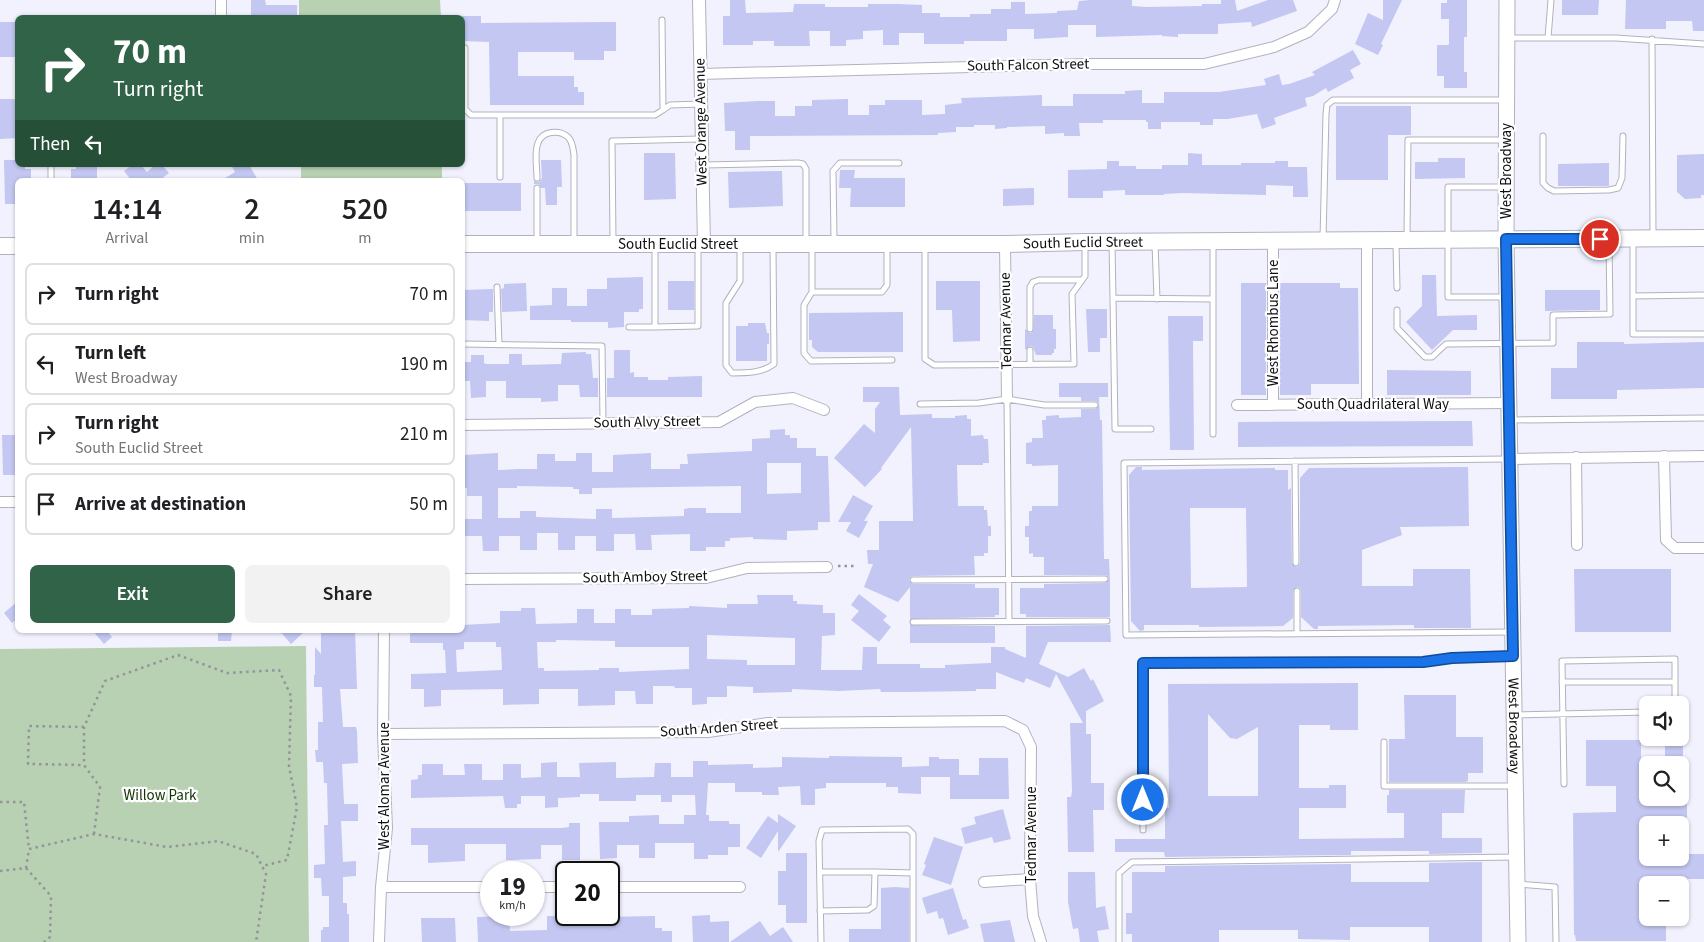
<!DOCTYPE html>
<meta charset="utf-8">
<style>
:root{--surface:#fff;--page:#f2f2f2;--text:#202124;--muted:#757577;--line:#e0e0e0;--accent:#306347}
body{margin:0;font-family:"Source Sans 3",sans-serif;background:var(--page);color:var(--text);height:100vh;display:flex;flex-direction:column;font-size:19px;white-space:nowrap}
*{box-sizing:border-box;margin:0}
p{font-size:16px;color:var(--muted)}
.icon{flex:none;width:28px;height:28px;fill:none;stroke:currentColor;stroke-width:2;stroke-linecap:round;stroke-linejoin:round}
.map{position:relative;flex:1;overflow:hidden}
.panel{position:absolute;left:15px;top:178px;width:450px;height:455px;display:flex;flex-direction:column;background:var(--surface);border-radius:8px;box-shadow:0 1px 4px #0004}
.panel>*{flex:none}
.banner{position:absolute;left:15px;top:15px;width:450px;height:152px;border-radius:8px;box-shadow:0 1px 4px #0004;background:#306347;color:#fff;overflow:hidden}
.controls{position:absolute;left:1639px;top:696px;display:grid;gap:10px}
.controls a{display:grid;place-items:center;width:50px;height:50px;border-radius:8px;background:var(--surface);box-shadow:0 1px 4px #0004;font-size:25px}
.speed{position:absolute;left:480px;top:861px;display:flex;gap:10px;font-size:25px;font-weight:700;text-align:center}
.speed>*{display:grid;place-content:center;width:65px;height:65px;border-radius:50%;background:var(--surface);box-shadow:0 1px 4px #0004;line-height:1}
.speed small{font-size:12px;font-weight:400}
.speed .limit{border:2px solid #111;border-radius:8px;background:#fff;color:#111}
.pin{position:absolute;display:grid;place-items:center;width:42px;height:42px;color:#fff;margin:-21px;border:2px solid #fff;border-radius:50%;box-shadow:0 1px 5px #0007}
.me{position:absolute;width:55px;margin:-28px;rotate:0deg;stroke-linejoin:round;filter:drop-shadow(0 0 4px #0008)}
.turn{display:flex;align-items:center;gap:18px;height:105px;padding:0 15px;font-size:22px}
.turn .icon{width:65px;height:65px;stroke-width:2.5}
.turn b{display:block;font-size:35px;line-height:42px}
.then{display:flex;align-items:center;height:48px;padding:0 15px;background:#0003;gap:10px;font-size:19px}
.eta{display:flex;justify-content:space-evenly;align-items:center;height:85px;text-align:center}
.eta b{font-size:30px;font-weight:600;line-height:35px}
.button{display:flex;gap:10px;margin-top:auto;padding:10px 15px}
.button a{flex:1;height:58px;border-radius:8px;background:var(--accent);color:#fff;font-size:20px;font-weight:600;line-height:58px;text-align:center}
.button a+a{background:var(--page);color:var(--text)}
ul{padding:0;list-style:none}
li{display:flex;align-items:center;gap:15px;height:62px;margin:0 10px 8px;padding:0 5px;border:2px solid var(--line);border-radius:8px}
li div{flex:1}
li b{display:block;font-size:19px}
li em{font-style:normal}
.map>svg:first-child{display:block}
.green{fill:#b9d1b3}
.building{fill:#c3c7f1;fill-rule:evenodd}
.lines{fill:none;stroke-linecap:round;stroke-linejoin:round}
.service-casing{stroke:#b1b2bd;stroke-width:7}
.minor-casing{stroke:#b1b2bd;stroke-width:12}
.tertiary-casing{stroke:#b1b2bd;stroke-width:14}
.secondary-casing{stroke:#b1b2bd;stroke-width:17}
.primary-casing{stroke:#b1b2bd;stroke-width:18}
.path{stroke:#93949c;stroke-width:2.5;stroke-dasharray:2.5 4;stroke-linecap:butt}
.service{stroke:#fff;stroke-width:5}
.minor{stroke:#fff;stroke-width:10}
.tertiary{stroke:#fff;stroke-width:12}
.secondary{stroke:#fff;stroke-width:15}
.primary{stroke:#fff;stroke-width:16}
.route-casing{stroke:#114b97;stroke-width:12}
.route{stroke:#1a73e8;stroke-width:9}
.labels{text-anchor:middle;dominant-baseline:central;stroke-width:4.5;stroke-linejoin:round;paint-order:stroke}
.street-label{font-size:15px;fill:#0f0f13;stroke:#fff}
.park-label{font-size:15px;fill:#0f3501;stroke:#fff}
</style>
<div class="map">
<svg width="1704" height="942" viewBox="0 0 1704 942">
<rect width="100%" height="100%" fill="#f1f2fe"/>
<!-- green -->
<path class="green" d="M299 0H440L441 17H299Z
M301 165H442V180H301Z
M306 646 309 942H0V649Z"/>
<!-- building -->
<path class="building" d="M251 0H265L266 5H297V18H251Z
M730 0H745L746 13 793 12 794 4H825V7H868V4H898L922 5V13H940V17H970V14H991V9H1011V2H1025V14L1057 13V11L1077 10 1079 1 1091 0H1132V6L1147 7 1202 6V4H1221V0H1235L1237 11 1268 0H1293L1297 11 1252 27 1251 22 1218 24V34H1178V37L1162 36V35L1096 37V25H1068V37L1034 39V29H1007V41H964V44H924V33H899V45H883V30L863 31V39L846 40V46H830V31H809L810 46H774V41H753V45H723V16H730Z
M1383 0H1402L1381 44 1383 45 1378 55 1355 44 1368 13 1383 20Z
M1447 0H1467V37H1464V72H1467V88H1444V76H1437V45H1448L1449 44V19H1441V3H1447Z
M1562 0H1599L1598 15H1562Z
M1626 0H1704V31H1693L1692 21H1666V29H1625Z
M462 16H481V23L616 22V51H604V60H574V52H518V76H574V87H578V92H584V105H490L489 42 462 41Z
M0 22H18V57H0Z
M1353 50 1361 64 1350 70 1354 78 1328 92 1326 88 1313 96 1305 98 1307 106 1274 118 1276 124 1262 129 1257 114 1228 119H1213V125H1200V122H1161V129H1148V122H1146V120H1103V123H1079L1080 136H1064V133L1045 134V126L1007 127V128L995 129V125H974V127H956V132L938 133V135L750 136V150H735V131H725L724 103 758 101H775V116H795V106H812V100L848 99V115H869V105H885V100H922V115L945 114V105L962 103 961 98 1042 95V106H1073V94H1125V91L1142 90V103H1164V92H1219L1266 85 1264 79 1279 74 1282 85 1289 84 1315 75 1312 72Z
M0 99H18V138L0 139Z
M1336 106H1411V135H1388V180H1336Z
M644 153H675L676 199 644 200Z
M1188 153 1202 154V165H1241V163H1275V161H1288V167H1307L1308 197H1293V186L1266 185V195L1183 193 1164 194V195H1125V190L1103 191V198H1068V170L1107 169V161H1119V166H1136V169H1162V165H1188Z
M1704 154V195H1701V198L1685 199 1677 192V155Z
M1438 158H1465V178L1415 179V162H1438Z
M4 160H18V165H25V169H31V180H18V204H5Z
M541 160H561L562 187H557V205H546L545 188H541L539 184H534V181L539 182 542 178Z
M1609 163V186H1558V164Z
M76 165H97V180H71V169H76Z
M132 165H141L147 172 155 165H162L169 173 160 180H131L124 171Z
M231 165H249L258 180H222L235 172Z
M840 170H855L854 178H905V207H850L851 188H839Z
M782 171 783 206 729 208 728 172Z
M462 183H521V211H462Z
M1034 188V205L1003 206V189Z
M1422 275H1436L1437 316 1477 315V330H1453L1432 350 1406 322 1422 306Z
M643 277V309H639V312H624V327L608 328V322H571V320H530V306L552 305V288H567V306H587V289H607V278Z
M668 281H694V310H668Z
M936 281H980V341L953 342 952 310H936Z
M526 283 527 311 502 312 501 289 504 288V284Z
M1241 283H1266V395H1241Z
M1280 283H1340V288H1358L1359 384H1311V395H1280Z
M493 289V312H489V321L462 320V290Z
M1545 290H1600V310L1545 311Z
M1086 309H1107V338H1100V352H1088Z
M903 312V352H818L812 347V340H809V313Z
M1034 315H1053V329H1056V349H1054V353H1052V355H1036L1033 347 1030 346 1025 350V329L1030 333 1033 332Z
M1168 316H1203V341H1193L1194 450H1170Z
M748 323H765L767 333H769V344H767V361H736V326H748Z
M1577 342H1624V344L1704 342V388L1617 390V399H1551V368H1577Z
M614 350H630V373L634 372V377H648V380H668V377L702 376V397H607V378H614Z
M586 352V354H591L593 378H598V397H580L579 385H558V401L541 402V398H506V381H486V397L471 398 470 381H462V362H471V355H484V363L486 364H509V354H522V365L561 364 562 353Z
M1387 370 1471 371V395H1387Z
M1059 383H1108V397H1099L1100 420H1102L1104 559H1109L1110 584V617H1026V614H1020V588H1044V584L1105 583 1109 579 1108 576 1105 575H1044V557H1033V553L1029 554V537H1025V526H1029V511H1032V506H1058V465L1032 466V464H1026V443L1032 442V438H1043L1042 420H1046V416L1059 415V418L1081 417V409H1095L1099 405 1098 402 1095 401H1081V397H1059Z
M863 387H899L900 415 932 414V418H955V416L967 415V419H971V436L983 435 984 439H988L989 463H983V465H957L958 506H984V510H987L988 526H991V536H988V553H984V556H974L975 575 913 576 910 577 909 581 913 584H975V588H999V615H995V617L910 619V587L898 602 864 587 873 564H868L867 550H879V521H913V515L911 427 881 468 882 469 865 487 834 458 864 424 875 433V409L880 402H863Z
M1472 421 1473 446 1238 447V422Z
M785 429V435H790V438H797V448H816V456H828L830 522H818V530L787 531V540L753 539V537L730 538V541H725V547H706V551H690V534L651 535 652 550H636L635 534H614V551H596V536H575V550H558V533H537V550H520V536H499V551H483L482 536H462V519H482V496H467V488H462L464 455 498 453V470L520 469H537V454H555V461H576V453H592V472H613V455L651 453V469H680V464H688L687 454 752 451V439L770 438V430ZM767 463H801V493L767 494ZM517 486 573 487V489H579V494H592V488L741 486V513H706V508H690L684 509V516L612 518V509H596V519L536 517V511H520V518H498V488H517Z
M2 435H15V444H17V475H3Z
M1136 467H1142V470L1275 468V470H1288V490L1291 488 1292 563 1296 567 1299 566 1300 563V478L1309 468 1468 467 1469 526 1400 527 1402 535 1362 550V586H1413V569H1470L1471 628H1414V625L1318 626V629H1314L1301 617V591L1300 588 1297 587 1293 591V618L1283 626 1199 627V625H1144V630L1140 631 1131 621 1129 475ZM1190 508H1246L1247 587 1191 588Z
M853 495 873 506 864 521H868L859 538 846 531 851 522H838Z
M1574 569H1671V632H1575Z
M859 594 887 616 883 620 891 627 879 642 851 620 859 611 851 605Z
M757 595H793V601H797V604L823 605V613H835V635L822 636 821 670H862L863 647H877V664H920V668H945V665L991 663V647H1005V649L1026 658V626L1110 625 1111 642H1048L1039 664 1068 677 1084 668 1091 681 1093 679 1104 701 1086 711V734H1091V783H1104V810H1093L1094 852H1068L1067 797H1071L1072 791 1070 723H1083L1056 674 1050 688 1026 678 1024 683 996 672V689H976V691L904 692H881L880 689 839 691 792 689V692L753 693V687L727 686V697H707V704L692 705V688H675L674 686H653V704H636L635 691H615V705L578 706V689H539V704L503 705V689L441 690V706L424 707V689H411V674L446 673 445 650H443V643H410V630H462V625L500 623V611H521V608H535L536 624 577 623V609H594V623H615V609H631V615H652V609L689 608V606L727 608V604H758ZM707 635 795 638V665H747V660L707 659ZM556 640 615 641V647H689V669L619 672V668H599V670L544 671V668H538L537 642H556ZM464 642H496V647H501L502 670 457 672 456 650 464 649Z
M18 601V618L12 623 4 613Z
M910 625 995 626V643H910Z
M92 630H106L112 637 104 644Z
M218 630H232L231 641H218Z
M279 630H306L291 644Z
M321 630H355L357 689H340L343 727H356L357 731 358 763 342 764 344 804H358V821H341L343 862 356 861V876L343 877V903H347V914H349V942H321V930H323V927H329V896H322L321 878H314V865L325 864 324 825H328L327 783H324L323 762H316L315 750H318V722H323L322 687H314V675H315V647L321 654Z
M1358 683V730H1330V725H1299V788H1329V785H1346V808H1299V839L1404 838V813H1387V795H1389V790H1465L1464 813H1442V838H1482V853L1429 854V851H1351V855L1165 857 1164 852H1115V839H1165V808H1169L1168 684ZM1208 714 1230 738 1237 739 1258 727V796H1208Z
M1404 695H1456V737H1483V773H1468V781L1465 782H1389V739H1405Z
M1586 740H1641V793H1645V798H1687V825H1645V858H1680V854H1704V879H1688V885H1645V918H1666V941H1576L1575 935H1574L1573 813 1616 812V786H1586Z
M1665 740H1683V765H1665Z
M829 756 902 757V767L929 766V757H939V759H959V775H979V758H1008L1009 799H950V777H921V794L898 793V787H886V783H826V788L815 789V805H801L800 786 778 787 779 795H762V792H735V783H708L706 815H709V821H729V824H740V847H728V855H708V859H694V843H655V858H639V845H617V858L600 859 599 822H629V816L659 815V824H684V815H696L695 795H672V802H661V795H636V801H599V794H580V797L558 798V807L545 808V796H521V804H517V808H505L503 796 411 798V780L418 779V775H422V764H443V775H465L464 764H482V780H503V764H521V778L541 777V763L557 762V777H580L579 763 616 762V778L654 777 655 763H671V777H693V761H708V765L753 764V768L782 767V757L829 758Z
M1003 809 1011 839 994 843 992 837 965 844 961 828 976 824 974 817Z
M778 814 796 826 778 852V831L761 858 746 848 768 816 778 823Z
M569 823H580V860H562V845H541V859L506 860V844H465V861L428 863V845H411V828H562L569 827Z
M934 837 963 847 951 885 922 875 926 865 924 864Z
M786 853H807V923H786V905H778V871H786Z
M1482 862V942H1429V927H1350V940L1298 939V930H1219V942H1132V934H1126V913H1132V872H1165V866L1351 864V882H1429V863Z
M1068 872H1095L1096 908 1105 906 1109 929 1097 931 1099 942H1080L1078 928 1073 929 1068 902Z
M895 887 909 888V942H849V929H881V888Z
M953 888 963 920 966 919 969 928 948 935 943 918 939 919 937 911 927 914 922 898Z
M710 915V922L729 921V942H693L692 916Z
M509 916 510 931 547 930V916L583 917V922H604V917L655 916V928H662V931H672V942H478L477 917Z
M421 918H455L456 942H422Z
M1010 920 1015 942H984L980 924Z
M760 921 770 936 783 927 793 942H730Z"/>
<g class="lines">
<!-- service casing -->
<g class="service-casing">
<path id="service" d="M1509 38H1616L1704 44
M1548 38 1551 0
M1652 39 1653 236
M465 48V109L471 115H500V177
M663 110 670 105 701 104
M500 115H655L663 110 662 20
M1543 136V183L1548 188 1554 191 1609 190 1618 188 1622 178 1623 136
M51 165V180
M704 165 798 163 803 164 806 169V241
M537 178C537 167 534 153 538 143 542 131 559 129 568 137 573 142 573 149 574 155V241
M1504 187H1448V297H1506
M537 188V243
M1407 237 1408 140H1505
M1323 239 1326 114 1327 105 1333 100H1505
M834 240 833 171 840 163H899
M613 242 612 141 700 139
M1112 243 1113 298
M1155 243 1157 299
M1213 243V434
M1396 244 1397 288
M812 246V292H882L887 285V245
M655 247V327L698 326V247
M740 247V281L726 303V365L732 373C747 373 762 373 774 364L773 247
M925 247V359L934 365 1074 364 1072 294 1085 276V244
M497 287 499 345
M812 292 804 305V353L811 361 892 360
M1704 295 1633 296V334H1704
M1633 296V242
M1397 310V328L1425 357H1432L1446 344 1553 343V315L1610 314 1609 241
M629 327H655
M1030 329V287L1033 282 1039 280H1082
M462 344 602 346 603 423
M1030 350V364
M1007 399 1009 621
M920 404 979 403 1007 399 1044 405H1095
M1512 420 1704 418
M1151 429H1115L1113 298 1213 299
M1508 459 1124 463 1126 635 1512 632
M1295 461 1296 563
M913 580 1105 579
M1297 591V634
M913 622 1107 621
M1562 682H1675
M1517 715 1648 712
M1384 742V786H1515
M1564 784 1562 661 1675 659V705
M1143 830V663L1423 661 1452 658 1513 656
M820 872H875
M1518 884 1555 887 1556 942
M820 911 868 910 874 906 875 872 913 873
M821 942 819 841 822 830 908 829 913 834V942
M1119 942V873L1132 862 1516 857"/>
</g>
<!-- minor casing -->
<g class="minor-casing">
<path id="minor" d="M221 0V18
M700 74 1087 64H1204L1274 47 1308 32 1332 9 1335 0
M1367 240V404
M1273 241V405
M1005 244 1007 399
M1237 405 1508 403
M462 425 719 422 755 402 793 398 824 410
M1664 456 1666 540 1675 548H1704
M1576 457 1577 545
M1510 459 1704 456
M0 502H18
M462 579 706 578 747 568 827 567
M383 734 708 732 768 723 1005 721 1023 730 1031 747 1030 879 1033 916 1041 942
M984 882 1030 879
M381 887H491
M534 887H566
M609 887H740
M379 942 381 887 387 828 383 734 384 630"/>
</g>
<!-- tertiary casing -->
<g class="tertiary-casing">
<path id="tertiary" d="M699 0 704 244"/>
</g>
<!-- secondary casing -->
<g class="secondary-casing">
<g id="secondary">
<path id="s1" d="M1507 0 1506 239 1518 942"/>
</g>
</g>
<!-- primary casing -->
<g class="primary-casing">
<g id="primary">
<path id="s2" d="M462 244H1005L1085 242 1704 238"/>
<path d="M0 246H18"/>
</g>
</g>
<!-- path -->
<path class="path" d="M838 566H856
M84 727 29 726 28 764 84 765
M0 802H24L29 849
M94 834 100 787 84 765V727L105 681 178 655 227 673 279 670 291 696 289 766 297 807 287 860 262 866
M26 868 51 896 50 937 44 942
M0 871 26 868 29 849 94 834 167 847 218 841 256 854 266 874 256 942"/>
<!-- service -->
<use href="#service" class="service"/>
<!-- minor -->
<use href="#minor" class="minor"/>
<!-- tertiary -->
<use href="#tertiary" class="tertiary"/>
<!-- secondary -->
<use href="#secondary" class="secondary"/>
<!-- primary -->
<use href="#primary" class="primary"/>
</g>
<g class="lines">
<!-- route casing -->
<g class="route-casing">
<path id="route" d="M1143 800V663L1423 662 1452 658 1513 656 1506 239H1600"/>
</g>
<!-- route -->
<use href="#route" class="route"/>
</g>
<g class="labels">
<!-- street labels -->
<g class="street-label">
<text transform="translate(1028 65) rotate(-1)">South Falcon Street</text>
<text transform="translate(701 122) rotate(-91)">West Orange Avenue</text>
<text transform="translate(1506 171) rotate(-90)">West Broadway</text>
<text stroke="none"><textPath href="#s2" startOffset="621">South Euclid Street</textPath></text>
<text stroke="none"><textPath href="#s2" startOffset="216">South Euclid Street</textPath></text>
<text transform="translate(1006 321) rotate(-91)">Tedmar Avenue</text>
<text transform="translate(1273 323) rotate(-90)">West Rhombus Lane</text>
<text x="1373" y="404">South Quadrilateral Way</text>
<text transform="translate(647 422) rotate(-1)">South Alvy Street</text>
<text transform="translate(645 577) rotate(-1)">South Amboy Street</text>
<text stroke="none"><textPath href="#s1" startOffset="726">West Broadway</textPath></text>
<text transform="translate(719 728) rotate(-4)">South Arden Street</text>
<text transform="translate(384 786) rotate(-90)">West Alomar Avenue</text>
<text transform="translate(1031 835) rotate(-90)">Tedmar Avenue</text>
</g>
<!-- park labels -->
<g class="park-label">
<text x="160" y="795">Willow Park</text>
</g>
</g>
</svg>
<div class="controls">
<a><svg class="icon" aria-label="sound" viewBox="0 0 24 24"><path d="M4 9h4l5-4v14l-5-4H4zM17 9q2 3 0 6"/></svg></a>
<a><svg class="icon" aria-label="search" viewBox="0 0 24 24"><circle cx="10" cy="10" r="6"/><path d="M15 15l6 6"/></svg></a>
<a>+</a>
<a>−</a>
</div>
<div class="speed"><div>19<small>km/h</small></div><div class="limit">20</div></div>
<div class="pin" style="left:1600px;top:239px;background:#d93025"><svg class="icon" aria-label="arrive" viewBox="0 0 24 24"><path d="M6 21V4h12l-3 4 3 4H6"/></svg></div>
<svg class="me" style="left:1143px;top:800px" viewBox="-20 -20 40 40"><circle r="17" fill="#1a73e8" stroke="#fff" stroke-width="3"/><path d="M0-11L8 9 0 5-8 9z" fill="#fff"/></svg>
<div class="banner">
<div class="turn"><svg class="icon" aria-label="right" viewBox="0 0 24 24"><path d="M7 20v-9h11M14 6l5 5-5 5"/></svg><div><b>70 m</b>Turn right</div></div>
<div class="then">Then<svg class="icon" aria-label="left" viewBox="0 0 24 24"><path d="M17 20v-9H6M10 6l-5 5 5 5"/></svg></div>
</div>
<section class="panel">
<div class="eta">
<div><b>14:14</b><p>Arrival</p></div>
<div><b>2</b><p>min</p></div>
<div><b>520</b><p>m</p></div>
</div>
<ul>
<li><svg class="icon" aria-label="right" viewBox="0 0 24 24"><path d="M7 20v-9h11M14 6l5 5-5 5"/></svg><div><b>Turn right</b></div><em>70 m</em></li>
<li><svg class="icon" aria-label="left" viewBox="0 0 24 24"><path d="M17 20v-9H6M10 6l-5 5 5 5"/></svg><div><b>Turn left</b><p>West Broadway</p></div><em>190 m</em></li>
<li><svg class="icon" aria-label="right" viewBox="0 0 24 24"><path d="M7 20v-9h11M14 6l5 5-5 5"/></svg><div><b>Turn right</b><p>South Euclid Street</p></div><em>210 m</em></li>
<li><svg class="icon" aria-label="arrive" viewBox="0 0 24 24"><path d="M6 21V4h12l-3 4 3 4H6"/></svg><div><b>Arrive at destination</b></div><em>50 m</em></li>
</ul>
<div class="button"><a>Exit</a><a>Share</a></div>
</section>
</div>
